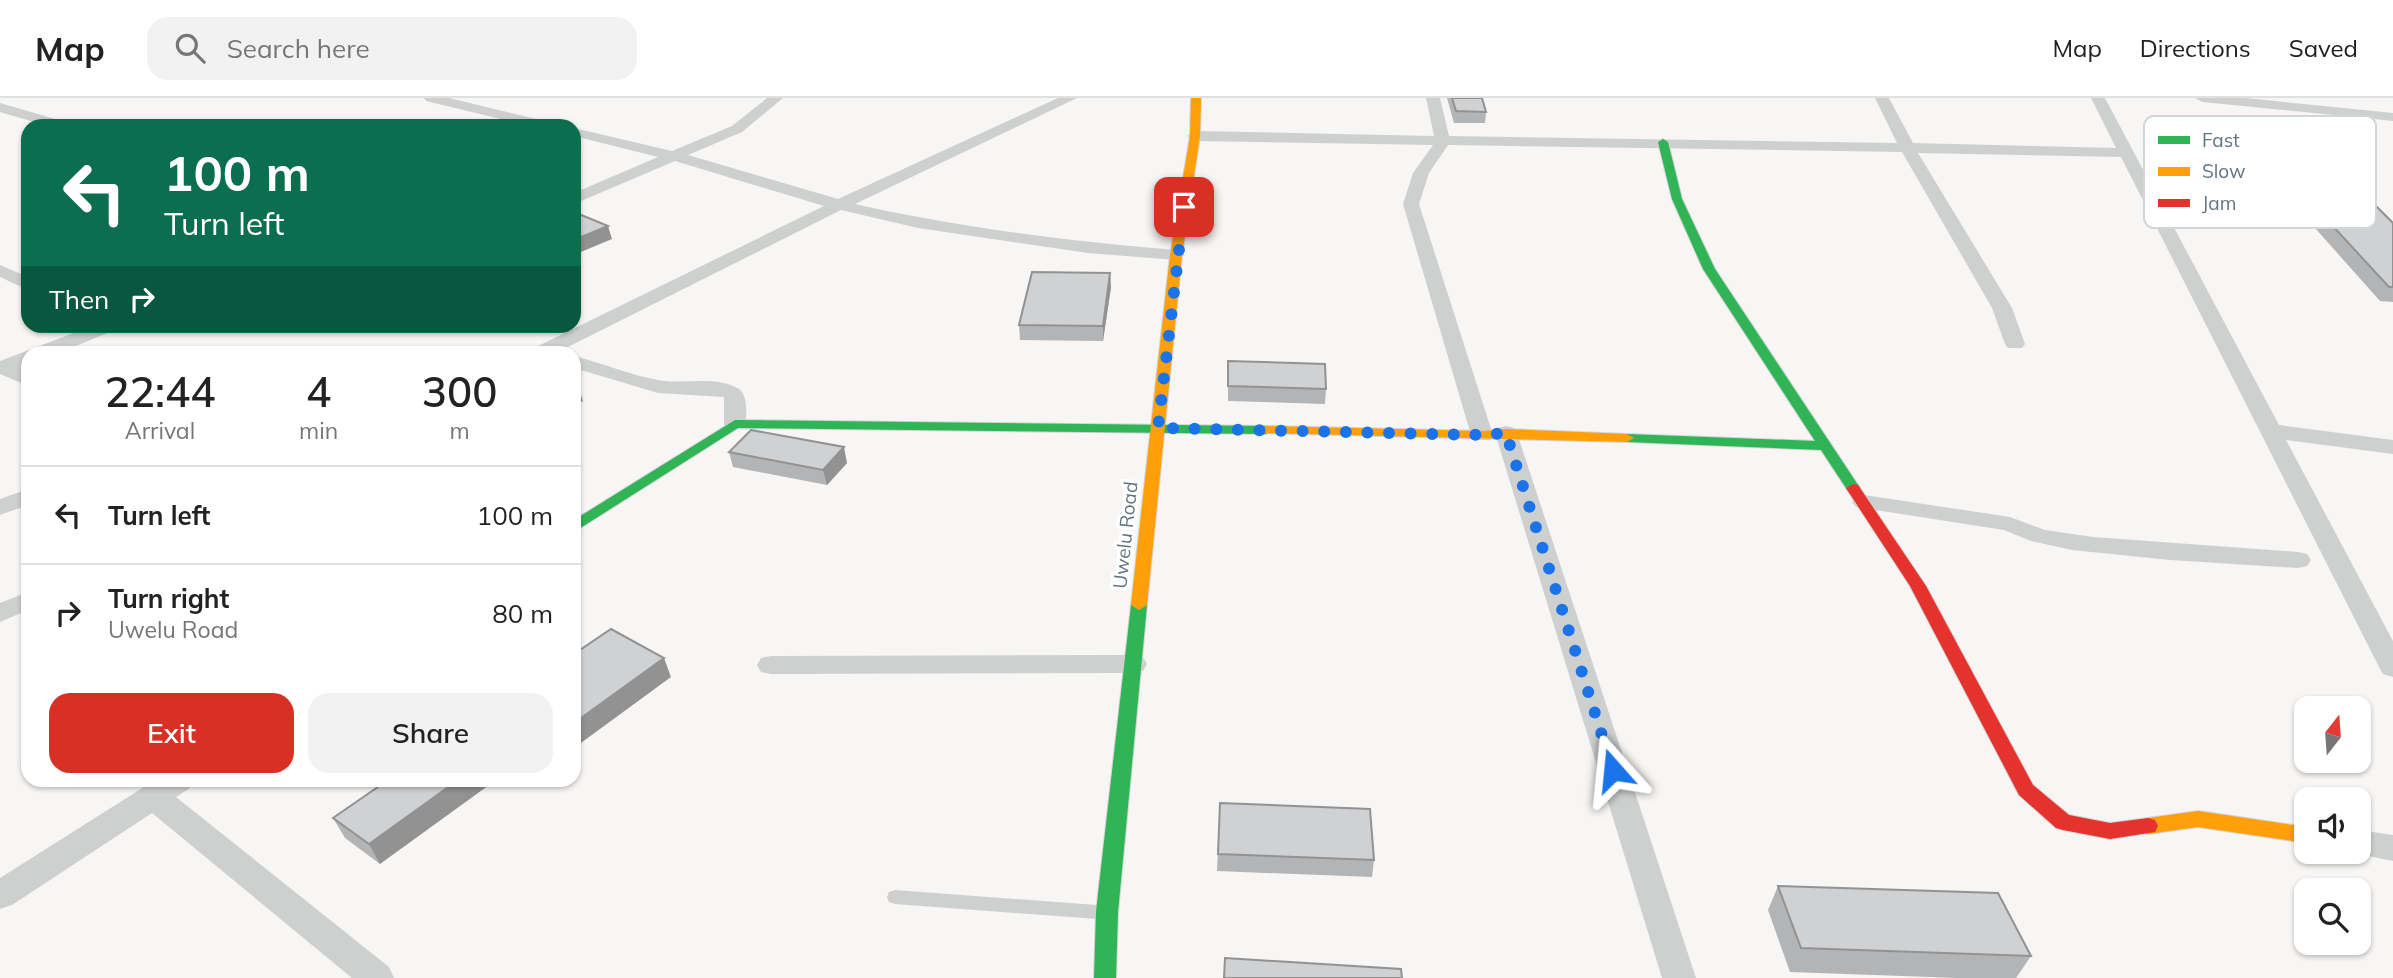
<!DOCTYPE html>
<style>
:root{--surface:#fff;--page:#f2f2f2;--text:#222;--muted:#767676;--line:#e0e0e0;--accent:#d93025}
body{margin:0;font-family:Mulish,sans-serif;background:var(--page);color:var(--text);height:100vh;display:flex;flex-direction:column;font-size:26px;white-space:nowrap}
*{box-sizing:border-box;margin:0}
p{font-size:23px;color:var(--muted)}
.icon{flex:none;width:38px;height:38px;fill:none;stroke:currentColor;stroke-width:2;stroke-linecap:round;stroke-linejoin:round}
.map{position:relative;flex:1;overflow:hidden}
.sheet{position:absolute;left:21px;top:248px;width:560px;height:441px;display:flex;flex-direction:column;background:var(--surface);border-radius:21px;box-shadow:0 2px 5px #0004}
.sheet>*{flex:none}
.hud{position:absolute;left:21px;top:21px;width:560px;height:214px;border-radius:21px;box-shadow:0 2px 5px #0004;background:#0b6e4f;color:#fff;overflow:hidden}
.needle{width:46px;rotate:17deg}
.buttons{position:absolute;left:2294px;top:598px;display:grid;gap:14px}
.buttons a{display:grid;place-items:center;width:77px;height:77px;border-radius:14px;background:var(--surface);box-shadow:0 2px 5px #0004;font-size:35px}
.pin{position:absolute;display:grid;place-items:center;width:60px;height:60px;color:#fff;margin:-30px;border-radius:14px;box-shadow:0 4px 10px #0006}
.me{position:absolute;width:77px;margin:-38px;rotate:342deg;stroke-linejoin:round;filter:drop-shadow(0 0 5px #0008)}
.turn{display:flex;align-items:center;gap:24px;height:147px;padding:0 28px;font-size:32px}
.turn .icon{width:91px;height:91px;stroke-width:2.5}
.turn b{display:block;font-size:49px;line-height:60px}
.then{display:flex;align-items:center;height:66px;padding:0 28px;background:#0003;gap:14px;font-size:26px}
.eta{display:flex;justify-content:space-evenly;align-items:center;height:119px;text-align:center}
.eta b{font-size:42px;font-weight:600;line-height:49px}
.cta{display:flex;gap:14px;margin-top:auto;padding:14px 28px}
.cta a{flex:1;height:80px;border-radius:21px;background:var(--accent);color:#fff;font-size:28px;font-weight:600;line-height:80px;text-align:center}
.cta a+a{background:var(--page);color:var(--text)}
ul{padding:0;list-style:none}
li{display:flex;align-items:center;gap:21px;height:98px;padding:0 28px;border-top:2px solid var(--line)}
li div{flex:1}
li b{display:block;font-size:26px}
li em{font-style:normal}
header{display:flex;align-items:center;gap:42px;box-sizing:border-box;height:98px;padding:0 35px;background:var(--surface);border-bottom:2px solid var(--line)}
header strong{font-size:33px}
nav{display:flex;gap:38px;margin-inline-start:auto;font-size:24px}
.search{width:490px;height:63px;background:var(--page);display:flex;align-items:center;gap:18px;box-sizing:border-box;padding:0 24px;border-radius:21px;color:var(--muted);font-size:26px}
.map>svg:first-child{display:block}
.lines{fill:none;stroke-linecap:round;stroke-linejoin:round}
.fast-casing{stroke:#d3d4d5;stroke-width:2}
.slow-casing{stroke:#d3d4d5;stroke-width:2}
.jam-casing{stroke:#d3d4d5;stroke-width:2}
.lane{fill:#ced0d0;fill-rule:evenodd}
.street{fill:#ced0d0;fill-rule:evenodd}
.fast{fill:#30b455;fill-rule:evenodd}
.slow{fill:#ff9f0a;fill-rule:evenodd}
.jam{fill:#e5322d;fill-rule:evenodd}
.wall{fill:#b3b4b5}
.shaded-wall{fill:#929293}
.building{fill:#d0d1d2;stroke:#929293;stroke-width:2}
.route{stroke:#1a73e8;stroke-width:12;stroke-dasharray:0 21.6}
.labels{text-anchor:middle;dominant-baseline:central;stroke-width:7;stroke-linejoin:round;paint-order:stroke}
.street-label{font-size:19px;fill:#617581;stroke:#fff}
.key{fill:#fff;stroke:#d0d6d9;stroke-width:2}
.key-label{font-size:19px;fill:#617581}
</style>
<header>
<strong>Map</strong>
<div class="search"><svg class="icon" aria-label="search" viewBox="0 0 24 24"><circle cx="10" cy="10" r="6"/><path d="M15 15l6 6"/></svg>Search here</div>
<nav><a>Map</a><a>Directions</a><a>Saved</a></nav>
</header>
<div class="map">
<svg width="2393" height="880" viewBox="0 0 2393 880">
<rect width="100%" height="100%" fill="#f7f6f5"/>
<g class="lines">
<!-- fast casing -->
<g class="fast-casing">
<path id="fast" d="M1663 41 1668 44 1682 101 1715 171 1860 390 1858 393H1848L1821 352 1627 344 1620 340 1627 336 1815 343 1703 171 1672 101 1658 44Z
M735 322 1266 328 1273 332 1266 336 738 330 574 434V422Z
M1139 502 1147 507 1118 814 1116 880H1094L1096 814 1131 507Z"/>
</g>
<!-- slow casing -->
<g class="slow-casing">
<path id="slow" d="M1191 0H1201L1200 38 1182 157 1147 507 1139 512 1131 507 1170 157 1190 38Z
M1266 328 1482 333 1506 331 1627 336 1634 340 1627 344 1261 335 1259 332Z
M2198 713 2306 729V745L2198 729 2148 736 2141 734 2138 728 2141 722 2148 720Z"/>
</g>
<!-- jam casing -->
<g class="jam-casing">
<path id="jam" d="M1853 386 1858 387 1926 488 2033 687 2069 717 2110 725 2148 720 2155 722 2158 728 2155 734 2110 741 2063 732 2056 730 2019 697 1910 488 1846 390Z"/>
</g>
<!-- lane -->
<path class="lane" d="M895 792 1097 807 1103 809 1105 814 1103 819 1097 821 895 806 889 804 887 799 889 794Z"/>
<!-- street -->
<path class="street" d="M424 0H449L553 25 555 28H530L426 3Z
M767 0H783L742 34 688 57 838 101 1058 0H1077L855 106C961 130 1068 143 1176 152L1185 157 1176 162 1088 155 918 130 841 112 554 256H527L530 252 824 108 675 63 574 106V95L658 59 574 38V30L672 53 732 28Z
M1426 0H1440L1449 38 1897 45 1875 0H1889L1913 45 2116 50 2091 0H2105L2279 327 2393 342V356L2286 342 2393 543V579L2383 576 2379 569 2121 59 1918 55 2012 210 2025 246 2022 250H2008L2005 246 1992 210 1902 54 1448 47 1429 75 1419 106 1493 337 1490 342H1474L1471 337 1403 106 1413 75 1433 47 1195 43 1187 38 1195 33 1434 38Z
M2195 0H2245L2393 15V23L2202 4Z
M0 5 69 25 71 28H48L0 14Z
M0 167 28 179V192L0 179Z
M92 228H118L115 232 56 256H28V266L20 269 28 274V288L0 276V263Z
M574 258C602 265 630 277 658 282 684 287 715 277 739 291 748 296 748 323 743 331H727L724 326V299L658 295 574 270Z
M1506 328 1514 330 1517 335 1696 880H1662L1495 335 1498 330Z
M28 391V407L0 417V401Z
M1864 397 2010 419 2045 432 2093 439 2298 454 2307 456 2311 462 2307 468 2298 470 2170 462 2072 452 2031 443 2004 432 1856 409 1852 404 1856 399Z
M28 494V512L0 524V505Z
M1133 557 1143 559 1147 566 1143 573 1133 575 771 576 761 574 757 567 761 560 771 558Z
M155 682H194L190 690 176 699 389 869 394 880H352L152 715 12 807 0 811V780Z
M2359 732 2393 737V763L2349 754H2359Z"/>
<!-- fast -->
<use href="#fast" class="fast"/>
<!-- slow -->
<use href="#slow" class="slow"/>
<!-- jam -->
<use href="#jam" class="jam"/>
</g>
<!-- wall -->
<path class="wall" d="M1447 0H1482L1486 14 1485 25H1454Z
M2306 99 2393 125V204L2380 203 2299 112Z
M1110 175 1111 189 1103 243 1020 242 1019 227Z
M1228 263 1326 291 1325 306 1228 303Z
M729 354 847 365 827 387 733 369Z
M388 682 380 766 345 740 333 720Z
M1220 705 1374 762 1372 779 1217 773Z
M1778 788 2031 858 2016 880H1958L1790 874 1768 812Z"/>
<!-- shaded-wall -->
<path class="shaded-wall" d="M608 128 612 141 576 156 574 150V142Z
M1110 175 1111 189 1103 243V228Z
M578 288 583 303 574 309V290Z
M844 349 847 365 827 387 823 372Z
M664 560 671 579 574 650V625Z
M458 682H496L380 766 369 746Z"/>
<!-- building -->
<path class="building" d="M1452 0H1482L1486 14 1456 13Z
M2306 99 2375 107 2393 125V189H2389Z
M574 114 608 128 574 142Z
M1032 174 1110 175 1103 228 1019 227Z
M1228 263 1325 266 1326 291 1228 288Z
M751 332 844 349 823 372 729 354Z
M611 531 664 560 574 625V556Z
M388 682H458L369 746 333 720Z
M1220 705 1370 711 1374 762 1218 756Z
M1778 788 1998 795 2031 858 1801 850Z
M1225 860 1401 871 1402 880H1224Z"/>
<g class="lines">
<!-- route -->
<path class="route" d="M1184 109 1158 330 1482 337 1506 335 1613 672"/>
</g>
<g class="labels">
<!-- street labels -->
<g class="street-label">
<text transform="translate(1125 437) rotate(-84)">Uwelu Road</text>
</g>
</g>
<!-- legend -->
<rect x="2144" y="18" width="232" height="112" rx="10" class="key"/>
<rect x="2158" y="38" width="32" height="8" fill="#30b455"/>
<rect x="2158" y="69" width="32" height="9" fill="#ff9f0a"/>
<rect x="2158" y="101" width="32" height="8" fill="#e5322d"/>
<g class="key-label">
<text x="2202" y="49">Fast</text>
<text x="2202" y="80">Slow</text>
<text x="2202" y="112">Jam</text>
</g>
</svg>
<div class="buttons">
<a><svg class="needle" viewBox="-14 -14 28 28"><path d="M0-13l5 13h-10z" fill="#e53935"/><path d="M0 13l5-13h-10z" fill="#767676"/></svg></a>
<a><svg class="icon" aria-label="sound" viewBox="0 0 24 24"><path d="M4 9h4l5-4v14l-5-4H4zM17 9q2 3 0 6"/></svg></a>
<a><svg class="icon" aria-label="search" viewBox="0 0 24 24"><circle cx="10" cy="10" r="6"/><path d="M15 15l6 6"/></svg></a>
</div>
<div class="pin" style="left:1184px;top:109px;background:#d93025"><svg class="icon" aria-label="arrive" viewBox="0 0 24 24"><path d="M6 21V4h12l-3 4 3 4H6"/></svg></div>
<svg class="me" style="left:1613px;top:672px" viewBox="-20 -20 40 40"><path d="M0-17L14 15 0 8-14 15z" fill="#1a73e8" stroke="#fff" stroke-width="4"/></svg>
<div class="hud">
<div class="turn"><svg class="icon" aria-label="left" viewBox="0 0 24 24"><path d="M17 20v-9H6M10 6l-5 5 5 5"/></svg><div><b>100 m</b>Turn left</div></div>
<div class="then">Then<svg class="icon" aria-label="right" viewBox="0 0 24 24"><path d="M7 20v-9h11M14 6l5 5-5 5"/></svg></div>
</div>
<section class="sheet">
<div class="eta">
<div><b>22:44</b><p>Arrival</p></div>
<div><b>4</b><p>min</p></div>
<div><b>300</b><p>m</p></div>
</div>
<ul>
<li><svg class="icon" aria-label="left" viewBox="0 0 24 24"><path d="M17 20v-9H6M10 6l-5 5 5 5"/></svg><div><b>Turn left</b></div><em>100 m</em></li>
<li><svg class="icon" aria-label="right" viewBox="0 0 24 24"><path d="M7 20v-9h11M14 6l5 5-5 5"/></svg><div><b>Turn right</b><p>Uwelu Road</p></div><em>80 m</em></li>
</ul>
<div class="cta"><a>Exit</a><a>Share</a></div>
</section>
</div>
